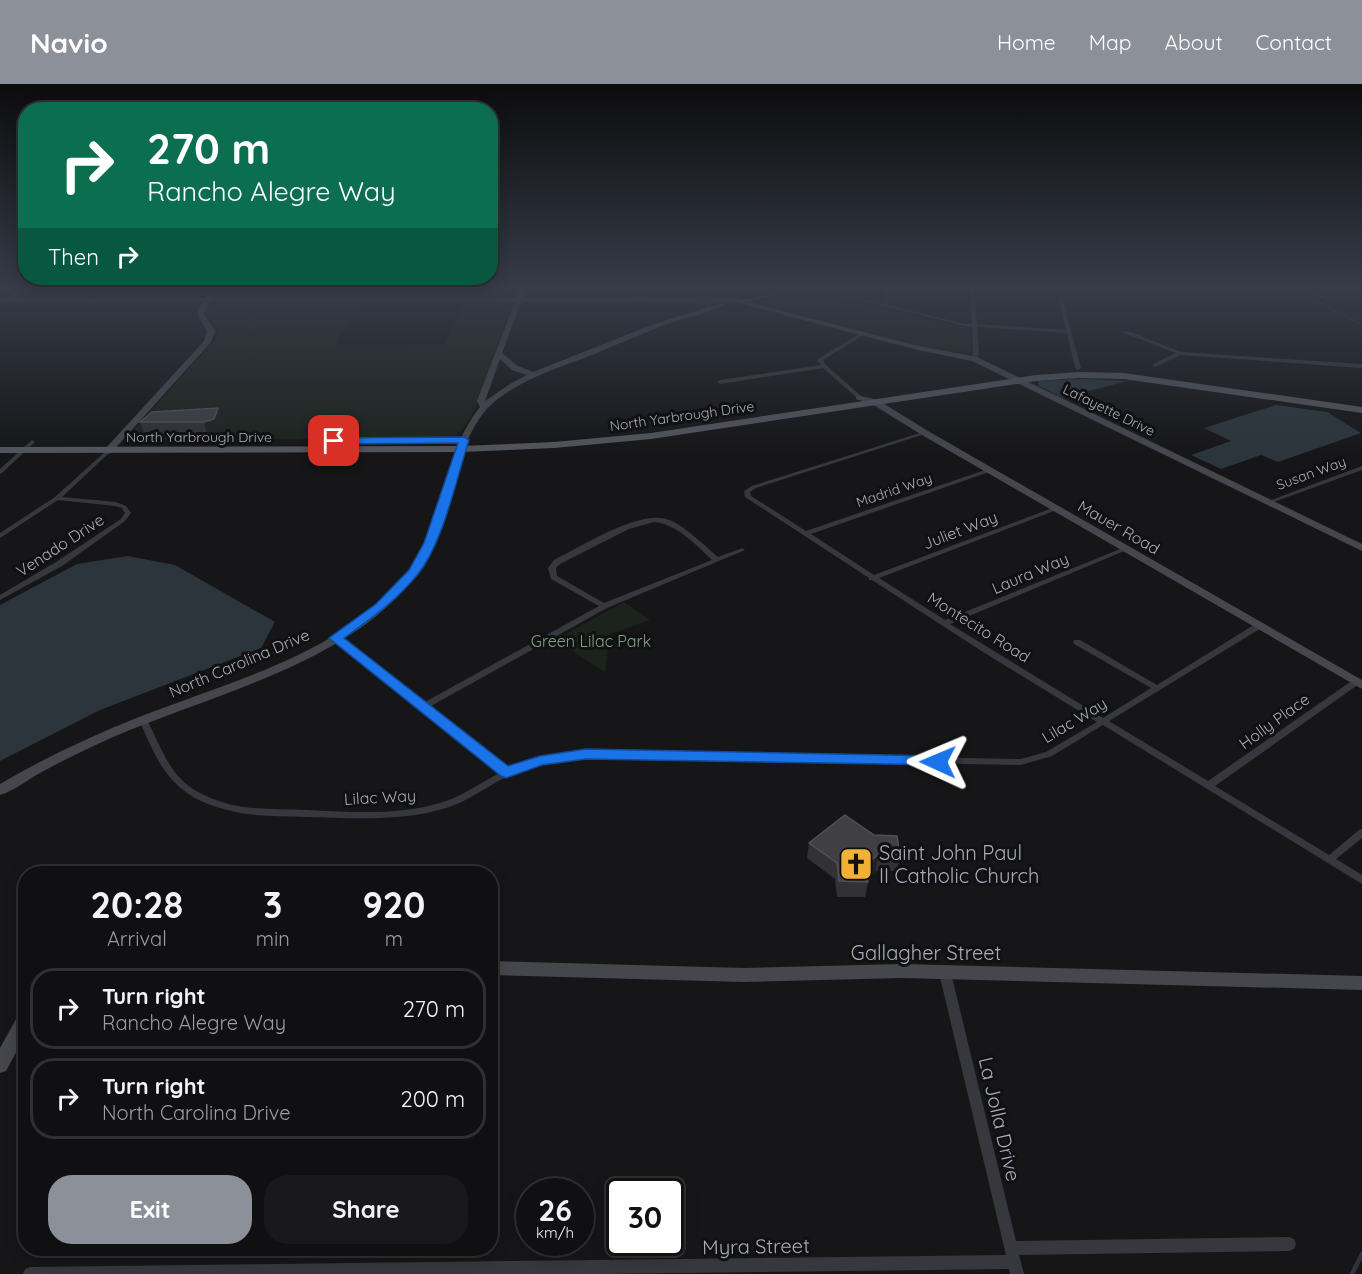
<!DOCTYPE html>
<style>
:root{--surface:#101012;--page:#19191b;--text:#f1f3f6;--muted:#9c9d9f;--line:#303032;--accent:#8c9099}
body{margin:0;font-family:Quicksand,sans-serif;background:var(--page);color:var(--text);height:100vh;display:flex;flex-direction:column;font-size:22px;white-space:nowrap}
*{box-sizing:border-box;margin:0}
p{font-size:20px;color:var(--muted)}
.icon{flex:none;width:33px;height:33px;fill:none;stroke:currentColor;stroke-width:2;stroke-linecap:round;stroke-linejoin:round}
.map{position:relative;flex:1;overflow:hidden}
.side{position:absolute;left:18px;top:782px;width:480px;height:390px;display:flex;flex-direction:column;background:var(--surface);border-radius:24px;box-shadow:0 3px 15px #0003,0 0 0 2px var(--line)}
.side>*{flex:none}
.hud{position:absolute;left:18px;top:18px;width:480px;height:183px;border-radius:24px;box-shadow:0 3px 15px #0003,0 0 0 2px var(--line);background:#0b6e4f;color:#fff;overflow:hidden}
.speed{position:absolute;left:516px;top:1094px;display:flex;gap:12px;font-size:30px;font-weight:700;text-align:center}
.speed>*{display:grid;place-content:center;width:78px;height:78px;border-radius:50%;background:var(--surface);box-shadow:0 3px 15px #0003,0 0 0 2px var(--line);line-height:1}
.speed small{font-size:15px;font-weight:400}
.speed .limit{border:3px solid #111;border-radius:9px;background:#fff;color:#111}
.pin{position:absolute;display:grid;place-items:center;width:51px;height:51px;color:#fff;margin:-26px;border-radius:12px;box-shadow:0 3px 9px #0006}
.me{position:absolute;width:66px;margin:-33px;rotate:271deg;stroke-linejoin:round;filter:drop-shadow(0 0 4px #0008)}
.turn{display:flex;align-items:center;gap:21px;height:126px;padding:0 30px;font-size:27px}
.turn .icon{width:78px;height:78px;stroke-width:2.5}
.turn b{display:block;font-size:42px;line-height:51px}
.then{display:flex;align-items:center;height:57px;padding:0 30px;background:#0003;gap:12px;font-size:22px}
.eta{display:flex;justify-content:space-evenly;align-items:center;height:102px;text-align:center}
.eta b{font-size:36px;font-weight:800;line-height:42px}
.action{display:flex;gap:12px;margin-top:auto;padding:12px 30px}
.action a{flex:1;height:69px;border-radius:24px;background:var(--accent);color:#fff;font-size:24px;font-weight:800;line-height:69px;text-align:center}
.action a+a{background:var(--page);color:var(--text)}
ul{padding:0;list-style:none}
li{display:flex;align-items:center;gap:18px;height:81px;margin:0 12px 9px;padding:0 18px;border:3px solid var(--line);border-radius:24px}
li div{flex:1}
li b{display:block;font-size:22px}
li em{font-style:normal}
header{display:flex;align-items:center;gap:36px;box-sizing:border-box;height:84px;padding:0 30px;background:var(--accent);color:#fff}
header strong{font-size:28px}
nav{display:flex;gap:33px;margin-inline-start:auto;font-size:21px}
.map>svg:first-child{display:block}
.green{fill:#1c231d}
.water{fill:#2c353c}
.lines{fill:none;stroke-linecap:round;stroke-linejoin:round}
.stream-far1{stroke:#2c353c;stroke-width:1.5}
.stream{stroke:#2c353c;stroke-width:4.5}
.street{fill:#37383d;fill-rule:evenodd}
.secondary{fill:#45474d;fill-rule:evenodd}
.primary{fill:#53555c;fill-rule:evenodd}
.wall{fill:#323236}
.shaded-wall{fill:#212124}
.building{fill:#3f3f44;stroke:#4f5156;stroke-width:1.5}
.route{fill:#1a73e8;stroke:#114b97;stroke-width:1.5}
.labels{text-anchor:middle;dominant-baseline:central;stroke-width:6;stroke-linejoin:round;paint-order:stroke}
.far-street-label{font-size:14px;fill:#a8adb8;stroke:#111113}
.street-label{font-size:16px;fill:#a8adb8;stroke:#111113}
.park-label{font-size:16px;fill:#7fa381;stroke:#111113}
.near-poi-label{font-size:20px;fill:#a8adb8;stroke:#111113;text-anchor:start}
.near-street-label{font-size:20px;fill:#a8adb8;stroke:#111113}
</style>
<header>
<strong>Navio</strong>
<nav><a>Home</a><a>Map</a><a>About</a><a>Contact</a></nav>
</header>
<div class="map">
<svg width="1362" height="1190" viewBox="0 0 1362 1190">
<rect width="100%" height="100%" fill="#161618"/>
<!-- green -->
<path class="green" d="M797 205H808L971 245 972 270 936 267 757 218Z
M214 220H360L336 261 445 260 463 220H510C501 249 478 346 450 355L131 356 126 354 217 254 218 245 207 232 205 225 208 222Z
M624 518 650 536 610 550 605 588 555 556Z"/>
<!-- water -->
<path class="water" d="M1083 295 1127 297 1063 314 1039 302 1038 297Z
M1276 321 1327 328 1361 349 1278 378 1261 371 1221 385 1191 371 1231 357 1204 344Z
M128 472 175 481 275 538 261 564 100 626 0 677V521L77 480Z"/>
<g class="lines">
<!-- stream-far1 -->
<path class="stream-far1" d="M1295 205 1362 241"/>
<!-- stream -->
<path class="stream" d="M1352 1190 1362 1170"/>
<!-- street -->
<path class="street" d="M21 205H25L10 217H6V215Z
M108 205H112L94 220H90V218Z
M325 205H329L319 218H315V216Z
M638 205H642L641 217 639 218 637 217Z
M814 205H820L883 220 886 205H890L888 221 965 240H972L970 205H974L977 240 1066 246 1058 214 1062 213 1081 284 1078 286 1075 284 1067 249 977 243 979 270 976 276 974 277 971 275 973 270 972 243 965 242Z
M1305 205H1310L1328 214 1324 215Z
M692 216 710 219 709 225 705 226 706 221 692 218Z
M1124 247H1128L1181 268 1362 280V284L1181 271 1155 283 1153 282V280L1176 269 1124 249Z
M861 249 865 250 823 276 826 281 861 312V314H857L823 284 720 300 717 298 720 296 821 281 817 276 818 275Z
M923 348 928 349 756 404 750 408 751 412 806 447 988 385H992V387L811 450 874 491 1055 423H1059V425L879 494 945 536 1125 463H1129V465L950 540 1103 634 1151 604 1074 560 1073 558 1074 556H1080L1157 601 1257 539H1263L1264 541 1263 543 1109 637 1208 697 1353 596H1359L1360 598 1359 600 1215 702 1329 771 1359 746 1362 745V754L1336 775 1362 791V800L1103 641 1052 672 1021 681 586 673C563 676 540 678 519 687 493 697 472 716 446 724 401 738 351 734 305 733 280 732 255 733 232 727 214 723 196 717 182 705 160 688 150 660 139 636L140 634H146C159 658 167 686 190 703 203 712 218 717 232 721 256 726 281 725 306 726 350 728 399 732 443 718 463 712 481 698 500 689L422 624 387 600 333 556 332 554 333 552H339L393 596 425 618 599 522 551 495 548 484 554 476C581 463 636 427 666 435 682 439 705 462 718 473L740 465 742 464 745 466 607 524 431 622 507 685C532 673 559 670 586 667L1021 675 1046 668 1097 638 983 568 872 496H869V494L745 413 744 407 752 402ZM654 438C677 440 696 461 712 476L604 519 557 492 556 484 560 480 629 445Z
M32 356 34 357V359L2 389 0 390V385Z
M108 365 111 367 110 368 62 413 116 418 126 422 131 429 125 437 62 482 0 516V511L56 478 121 435 125 429 122 424 115 422 58 416 0 454V449L55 413Z
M1362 382V386L1271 419 1269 420 1266 418Z
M945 884 949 886 951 889 1016 1157 1289 1153 1294 1155 1296 1160 1294 1165 1289 1167 1019 1171 1024 1190H1010L1009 1185 602 1190H23L25 1185 30 1183 1006 1171 939 889 941 886Z"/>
<!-- secondary -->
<path class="secondary" d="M215 205H221L212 214H516L520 205H526L523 214H734C752 219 774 205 793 205L749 218 918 262 977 273 1362 460V467L972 277 918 266 734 218H521L502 269 518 282 533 288 654 240 722 219 725 221C711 229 689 232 673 238 645 248 619 260 592 271 558 284 521 295 493 319 453 353 451 441 419 487 355 579 209 611 111 654 87 665 63 676 40 689 27 696 14 707 0 711V700C44 674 91 652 139 633 231 597 349 568 410 485 446 436 442 370 480 323L477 317 515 218H209L204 230 215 247 211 258 111 369 108 370 104 367 105 365 204 257 207 247 197 230 202 218H0V214H205ZM500 275 512 286 527 291 510 300 485 317Z
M856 311 878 316 928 347 1362 596V605L922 351 872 320 856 315Z
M490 877 744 884 902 880 1362 892V906L902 894 744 898 490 891Z
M26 926V950L6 987 0 989V964L20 928Z"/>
<!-- primary -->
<path class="primary" d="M1079 288 1124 289 1362 323V329L1124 295 1079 294 1036 297 651 355 554 364 461 368 0 369V363L461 362 554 358 651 349 1036 291Z"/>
</g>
<!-- wall -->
<path class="wall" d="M218 324 221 336 217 348 207 350H144L140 338Z
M809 759 900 771 897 787H876L867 794 868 798 865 813H837L835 795 807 774Z"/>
<!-- shaded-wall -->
<path class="shaded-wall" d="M218 324 221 336 217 348 207 350 204 338Z
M878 771 876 787 863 797 865 781Z"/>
<!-- building -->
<path class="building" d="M218 324 214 335 204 338H140L152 328Z
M845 731 874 751 897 752 900 771H878L865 781 868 798 839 797 837 779 809 759Z"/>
<!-- sky -->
<linearGradient id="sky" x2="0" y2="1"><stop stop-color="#0c0c0d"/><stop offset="0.55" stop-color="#363c48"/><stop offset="1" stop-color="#363c48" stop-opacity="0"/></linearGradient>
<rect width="1362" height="371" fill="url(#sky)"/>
<!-- route -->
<path class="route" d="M464 353 469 356C456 396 443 459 418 490 397 516 371 535 344 554L508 682 540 672 586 665 938 672 946 678 944 681 586 675 542 681 506 694 501 692 329 554 376 520 409 486 424 459 458 359 334 360 329 357 334 354Z"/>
<!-- icons -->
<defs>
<g id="church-square" transform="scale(1.725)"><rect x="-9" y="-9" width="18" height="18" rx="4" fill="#f2b134" stroke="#111113"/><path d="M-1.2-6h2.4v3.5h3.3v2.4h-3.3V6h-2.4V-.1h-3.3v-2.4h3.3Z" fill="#111"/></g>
</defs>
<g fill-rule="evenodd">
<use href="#church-square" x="856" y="780"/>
</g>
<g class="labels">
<!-- far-street labels -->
<g class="far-street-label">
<text transform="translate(1109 326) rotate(26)">Lafayette Drive</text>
<text transform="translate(682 332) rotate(-8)">North Yarbrough Drive</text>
<text x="199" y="353">North Yarbrough Drive</text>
<text transform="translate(1311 389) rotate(-20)">Susan Way</text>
<text transform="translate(894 406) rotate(-19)">Madrid Way</text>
</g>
<!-- street labels -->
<g class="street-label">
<text transform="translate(1119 443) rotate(30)">Mauer Road</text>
<text transform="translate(960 446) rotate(-21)">Juliet Way</text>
<text transform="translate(60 461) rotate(-33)">Venado Drive</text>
<text transform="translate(1030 489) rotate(-23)">Laura Way</text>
<text transform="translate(979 543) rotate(32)">Montecito Road</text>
<text transform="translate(239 579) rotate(-23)">North Carolina Drive</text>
<text transform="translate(1074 636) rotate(-31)">Lilac Way</text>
<text transform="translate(1274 637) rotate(-36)">Holly Place</text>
<text transform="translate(380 713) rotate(-3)">Lilac Way</text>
</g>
<!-- park labels -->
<g class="park-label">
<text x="591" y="557">Green Lilac Park</text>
</g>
<!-- near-poi labels -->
<g class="near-poi-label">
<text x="879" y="768">Saint John Paul<tspan x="879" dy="23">II Catholic Church</tspan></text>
</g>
<!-- near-street labels -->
<g class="near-street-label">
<text x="926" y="868">Gallagher Street</text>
<text transform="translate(1000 1035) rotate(77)">La Jolla Drive</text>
<text transform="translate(756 1162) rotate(-1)">Myra Street</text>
</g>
</g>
</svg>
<div class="speed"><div>26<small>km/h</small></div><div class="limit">30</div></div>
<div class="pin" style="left:334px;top:357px;background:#d93025"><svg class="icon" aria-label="arrive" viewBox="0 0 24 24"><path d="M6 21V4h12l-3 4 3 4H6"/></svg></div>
<svg class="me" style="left:938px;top:678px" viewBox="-20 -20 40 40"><path d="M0-17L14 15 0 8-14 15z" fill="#1a73e8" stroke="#fff" stroke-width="4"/></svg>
<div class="hud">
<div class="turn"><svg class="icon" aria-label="right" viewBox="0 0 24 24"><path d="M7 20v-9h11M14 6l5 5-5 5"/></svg><div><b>270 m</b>Rancho Alegre Way</div></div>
<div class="then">Then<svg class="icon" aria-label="right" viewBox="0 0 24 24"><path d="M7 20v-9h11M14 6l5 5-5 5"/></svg></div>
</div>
<section class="side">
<div class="eta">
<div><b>20:28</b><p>Arrival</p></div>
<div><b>3</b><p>min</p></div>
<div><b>920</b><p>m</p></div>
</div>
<ul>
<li><svg class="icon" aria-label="right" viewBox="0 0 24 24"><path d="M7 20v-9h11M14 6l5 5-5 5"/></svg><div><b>Turn right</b><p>Rancho Alegre Way</p></div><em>270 m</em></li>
<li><svg class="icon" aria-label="right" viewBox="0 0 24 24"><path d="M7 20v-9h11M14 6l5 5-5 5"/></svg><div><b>Turn right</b><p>North Carolina Drive</p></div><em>200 m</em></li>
</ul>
<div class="action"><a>Exit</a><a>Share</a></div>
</section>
</div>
